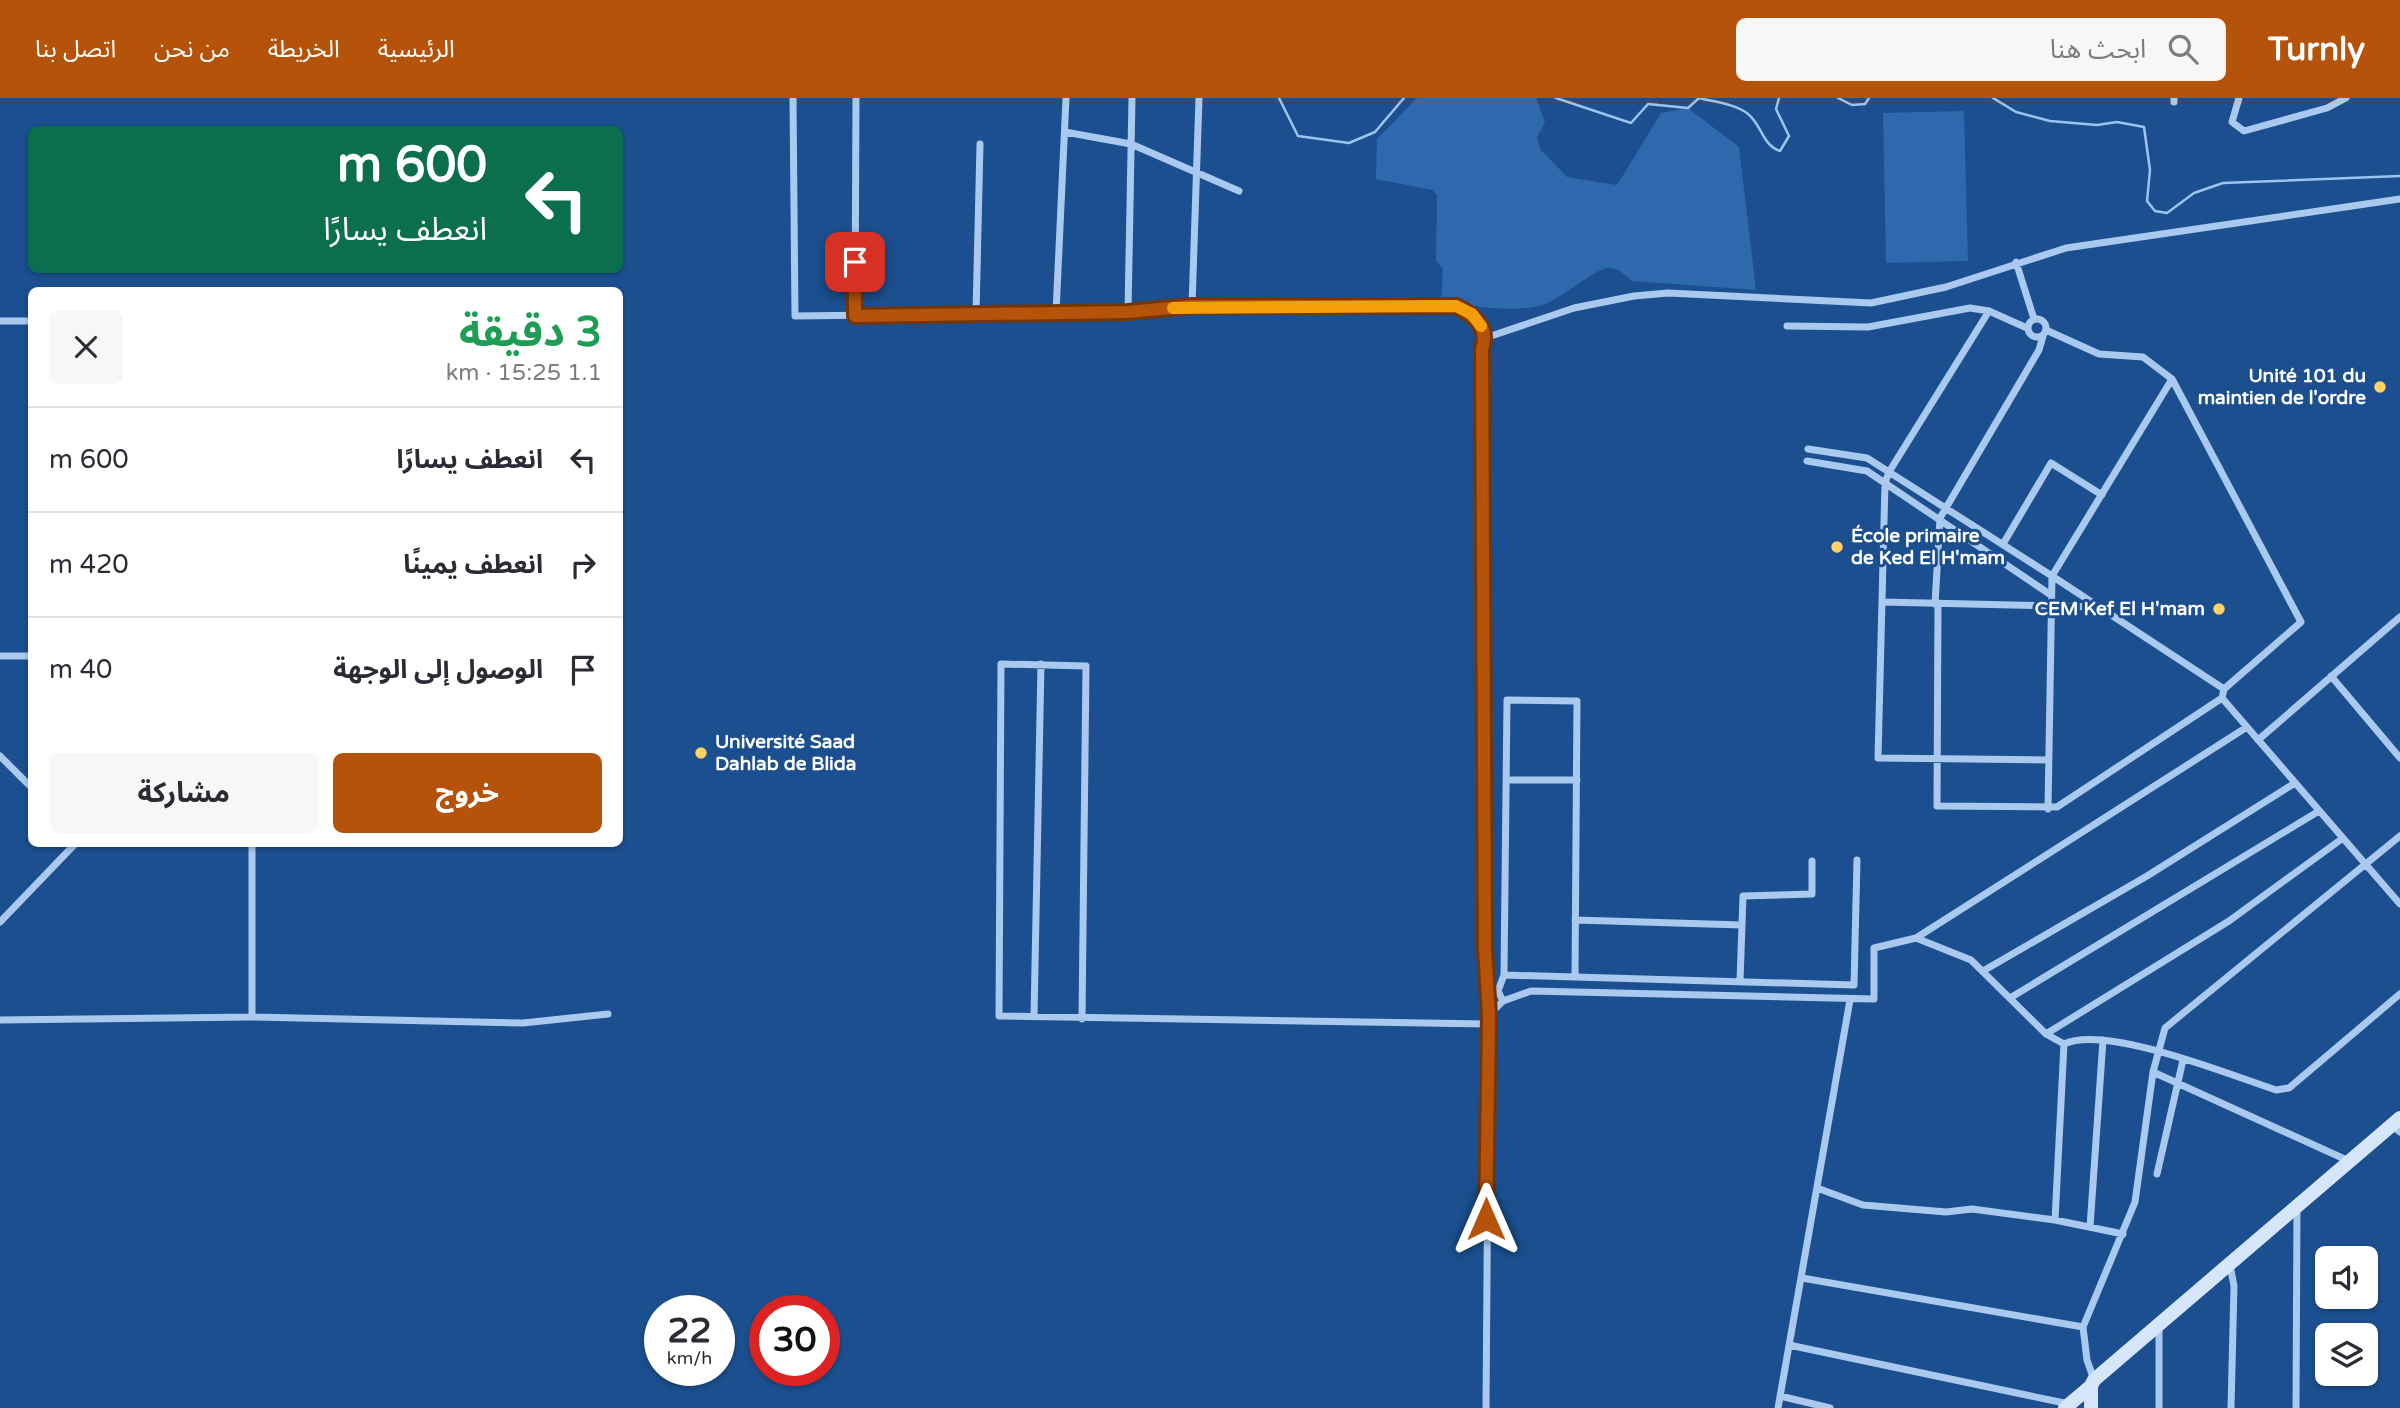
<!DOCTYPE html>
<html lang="ar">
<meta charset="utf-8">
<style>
:root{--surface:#fff;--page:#f7f7f7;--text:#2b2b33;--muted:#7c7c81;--line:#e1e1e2;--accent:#b45309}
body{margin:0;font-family:"Varela Round","Noto Sans Arabic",sans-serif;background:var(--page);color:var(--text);direction:rtl;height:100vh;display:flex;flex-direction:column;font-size:26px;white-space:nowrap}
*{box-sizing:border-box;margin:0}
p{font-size:23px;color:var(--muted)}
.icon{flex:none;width:38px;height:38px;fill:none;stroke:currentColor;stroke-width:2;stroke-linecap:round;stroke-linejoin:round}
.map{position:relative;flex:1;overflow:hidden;direction:ltr}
.details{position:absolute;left:28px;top:189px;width:595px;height:560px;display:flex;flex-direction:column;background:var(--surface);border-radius:10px;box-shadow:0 2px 5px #0004;direction:rtl}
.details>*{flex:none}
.hud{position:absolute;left:28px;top:28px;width:595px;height:147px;border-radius:10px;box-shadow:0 2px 5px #0004;direction:rtl;background:#0b6e4f;color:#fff;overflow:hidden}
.fabs{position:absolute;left:2315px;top:1148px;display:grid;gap:14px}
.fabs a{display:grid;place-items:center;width:63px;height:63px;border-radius:10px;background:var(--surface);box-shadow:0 2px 5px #0004;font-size:35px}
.speed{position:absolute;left:644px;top:1197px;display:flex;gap:14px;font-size:35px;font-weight:700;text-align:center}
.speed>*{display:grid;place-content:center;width:91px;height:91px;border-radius:50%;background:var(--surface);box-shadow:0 2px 5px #0004;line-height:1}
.speed small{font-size:18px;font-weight:400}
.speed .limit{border:10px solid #d22;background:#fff;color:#111}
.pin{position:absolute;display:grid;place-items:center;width:60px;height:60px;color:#fff;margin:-30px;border-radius:14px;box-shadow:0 4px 10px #0006}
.me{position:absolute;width:77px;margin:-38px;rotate:0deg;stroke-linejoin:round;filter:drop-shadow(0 0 5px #0008)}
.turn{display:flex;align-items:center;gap:24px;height:147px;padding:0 21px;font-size:32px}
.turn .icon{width:91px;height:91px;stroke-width:2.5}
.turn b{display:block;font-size:49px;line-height:60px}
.round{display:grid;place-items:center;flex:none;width:74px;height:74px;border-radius:10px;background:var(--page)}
.summary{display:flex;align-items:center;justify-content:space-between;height:119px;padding:0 21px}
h1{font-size:42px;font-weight:700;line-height:52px;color:#1e9e55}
.button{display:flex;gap:14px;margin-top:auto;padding:14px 21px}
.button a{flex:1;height:80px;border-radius:10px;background:var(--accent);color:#fff;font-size:28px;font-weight:700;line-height:80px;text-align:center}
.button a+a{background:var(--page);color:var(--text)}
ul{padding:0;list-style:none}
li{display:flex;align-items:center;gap:21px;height:105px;padding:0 21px;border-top:2px solid var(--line)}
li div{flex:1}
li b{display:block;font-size:26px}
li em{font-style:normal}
header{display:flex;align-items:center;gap:42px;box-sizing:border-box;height:98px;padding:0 35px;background:var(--accent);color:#fff}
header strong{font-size:33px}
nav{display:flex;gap:38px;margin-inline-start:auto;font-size:24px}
.search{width:490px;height:63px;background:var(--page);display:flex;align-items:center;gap:18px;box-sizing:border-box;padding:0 24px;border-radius:10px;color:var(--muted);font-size:26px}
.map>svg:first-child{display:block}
.green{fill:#2e69ad}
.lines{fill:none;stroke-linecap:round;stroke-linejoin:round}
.stream{stroke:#9cc4f0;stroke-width:2.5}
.street{stroke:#a9c9ee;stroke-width:7}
.secondary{stroke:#d6e6fa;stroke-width:14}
.route-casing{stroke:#753606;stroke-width:18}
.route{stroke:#b45309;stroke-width:12}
.slow{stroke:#f59e0b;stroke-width:12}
.poi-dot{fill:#ffd166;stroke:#1b4f8f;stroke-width:2.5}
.labels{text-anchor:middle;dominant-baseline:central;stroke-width:6;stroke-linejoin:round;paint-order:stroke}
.poi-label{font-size:19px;font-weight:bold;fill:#fff;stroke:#1b4f8f;text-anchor:end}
</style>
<header>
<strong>Turnly</strong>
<div class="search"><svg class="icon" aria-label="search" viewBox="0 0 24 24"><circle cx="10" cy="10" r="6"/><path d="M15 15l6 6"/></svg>ابحث هنا</div>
<nav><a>الرئيسية</a><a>الخريطة</a><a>من نحن</a><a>اتصل بنا</a></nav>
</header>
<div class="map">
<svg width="2400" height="1310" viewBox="0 0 2400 1310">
<rect width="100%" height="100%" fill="#1b4f8f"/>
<!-- green -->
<path class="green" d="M1417 0H1536L1545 24 1537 39 1540 51 1567 79 1617 87 1661 15 1688 10 1739 49 1756 192 1632 183C1626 178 1619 170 1609 170 1596 169 1560 203 1539 208 1508 215 1472 207 1441 204L1443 171 1436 163 1437 97 1432 92 1376 81 1377 41Z
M1964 13 1968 163 1886 165 1883 15Z"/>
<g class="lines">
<!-- stream -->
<path class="stream" d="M1279 0 1298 38 1349 45 1375 34 1404 0
M1556 0 1631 25 1648 6 1688 10 1699 0C1714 4 1736 6 1748 16 1762 27 1762 47 1780 53L1789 38 1776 11 1779 0
M1838 0 1852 7 1865 6 1869 0
M1993 0 2016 14 2050 23 2097 27 2117 24 2144 29 2150 72 2147 103 2155 113 2167 115 2194 95 2223 85 2400 78"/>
<!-- street -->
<path class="street" d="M793 0 795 218 1128 214 1192 208H1456C1474 216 1480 223 1485 243
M2239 0 2232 24 2244 33 2327 10 2346 0
M2174 4V0
M1065 34 1131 46 1239 93
M2016 164 2034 221
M1192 208 1199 0
M1989 213 1889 374 1885 385 1878 660 2049 662
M1128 214 1132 0
M1056 215 1066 0
M976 216 980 46
M855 218 856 0
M2028 230a9 9 0 1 1 18 0a9 9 0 1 1-18 0Z
M0 223H32
M1787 228 1868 229 1970 210 1989 213 2027 230
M2046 232 2099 256 2143 259 2172 281 2301 524 2224 591 2222 600 2400 806
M2172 281 2052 478 2224 591
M1808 351 1867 360 2052 478 2048 711
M1807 363 1867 373 2051 497
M2003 446 2051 365 2102 397
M1882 504 2098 509
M1935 506 1940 420 2039 252 2043 238
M1938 506 1937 708 2057 709 2222 600
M0 558H32
M2331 578 2400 660
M2258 642 2400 519
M0 658 32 690
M1506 682H1577
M252 746V919
M1575 822 1742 827
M0 824 75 746
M1916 840 1971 862 2046 936 2064 946 2055 1122
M1983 873 2147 778 2295 685
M1575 879 1577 603 1507 602 1504 877C1621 881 1738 883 1854 887L1857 762
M1740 883 1743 798 1812 796V763
M2010 900 2319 713
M1503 903 1498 893 1504 877
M1489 917 1503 903 1531 893 1874 901V850L1916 840 2247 629
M1034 919 1041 566
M1082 921 1086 568 1001 566 999 918 1487 926
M0 922 252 919 523 925 608 916
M2046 936 2229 823 2343 740
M2064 946C2105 926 2230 977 2276 992L2289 990 2400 896
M2153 974 2349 1063
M2391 1027 2400 1034
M2157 1076 2183 962
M1817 1090 1863 1107 1946 1114 1972 1111 2055 1122 2123 1136
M2090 1129 2103 942
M2230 1167 2234 1188 2231 1310
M1802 1180 2083 1229
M2159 1228V1310
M1789 1247 2069 1306
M2094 1282 2087 1262 2083 1229 2135 1104 2153 974 2165 930 2400 738
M1780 1298 1830 1310
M1486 1310 1489 917 1485 851 1482 251 1491 238 1574 210 1634 198 1668 195 1871 205 1946 189 2066 150 2400 101
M1778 1310 1850 902
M2296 1310 2297 1108"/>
<!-- secondary -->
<path class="secondary" d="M2065 1310 2091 1288
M2091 1310V1288L2094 1282 2400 1020"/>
</g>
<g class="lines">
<!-- route casing -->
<g class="route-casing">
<path id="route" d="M855 164V218L1128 214 1192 208H1456C1473 216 1490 229 1482 251L1485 851 1489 917 1486 1121"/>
</g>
<!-- route -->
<use href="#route" class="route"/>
<!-- slow -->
<path class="slow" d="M1173 210 1456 208 1472 216 1481 228"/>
</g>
<!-- markers -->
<g class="poi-dot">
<circle cx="2380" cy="289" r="7"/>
<circle cx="1837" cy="449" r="7"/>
<circle cx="2219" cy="511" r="7"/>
<circle cx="701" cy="655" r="7"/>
</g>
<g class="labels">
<!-- poi labels -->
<g class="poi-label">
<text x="2366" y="278">Unité 101 du<tspan x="2366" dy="22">maintien de l'ordre</tspan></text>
<text x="1851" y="438" text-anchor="start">École primaire<tspan x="1851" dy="22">de Ked El H'mam</tspan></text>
<text x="2205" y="511">CEM Kef El H'mam</text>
<text x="715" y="644" text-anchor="start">Université Saad<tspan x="715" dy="22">Dahlab de Blida</tspan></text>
</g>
</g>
</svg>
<div class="fabs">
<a><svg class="icon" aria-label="sound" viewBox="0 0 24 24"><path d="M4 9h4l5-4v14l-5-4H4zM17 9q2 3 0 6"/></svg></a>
<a><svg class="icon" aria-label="layers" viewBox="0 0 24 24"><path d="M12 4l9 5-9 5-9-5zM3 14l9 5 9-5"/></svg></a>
</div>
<div class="speed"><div>22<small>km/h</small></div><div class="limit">30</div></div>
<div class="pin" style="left:855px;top:164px;background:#d93025"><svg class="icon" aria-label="arrive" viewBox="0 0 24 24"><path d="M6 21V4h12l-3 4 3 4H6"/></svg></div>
<svg class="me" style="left:1486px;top:1121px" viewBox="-20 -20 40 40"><path d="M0-17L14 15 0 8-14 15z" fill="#b45309" stroke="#fff" stroke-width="4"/></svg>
<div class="hud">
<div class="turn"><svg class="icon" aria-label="left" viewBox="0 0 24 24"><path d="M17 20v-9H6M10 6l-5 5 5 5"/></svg><div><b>600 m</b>انعطف يسارًا</div></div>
</div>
<section class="details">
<div class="summary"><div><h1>3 دقيقة</h1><p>1.1 km · 15:25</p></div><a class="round"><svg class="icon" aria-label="close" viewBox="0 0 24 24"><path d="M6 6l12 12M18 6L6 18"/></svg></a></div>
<ul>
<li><svg class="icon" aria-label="left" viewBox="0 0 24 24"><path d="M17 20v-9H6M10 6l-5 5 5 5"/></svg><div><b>انعطف يسارًا</b></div><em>600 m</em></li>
<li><svg class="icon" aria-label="right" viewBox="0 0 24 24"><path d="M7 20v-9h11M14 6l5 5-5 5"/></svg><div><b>انعطف يمينًا</b></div><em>420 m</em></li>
<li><svg class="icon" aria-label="arrive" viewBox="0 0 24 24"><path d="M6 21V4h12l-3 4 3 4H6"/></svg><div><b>الوصول إلى الوجهة</b></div><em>40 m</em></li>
</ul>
<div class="button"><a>خروج</a><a>مشاركة</a></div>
</section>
</div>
